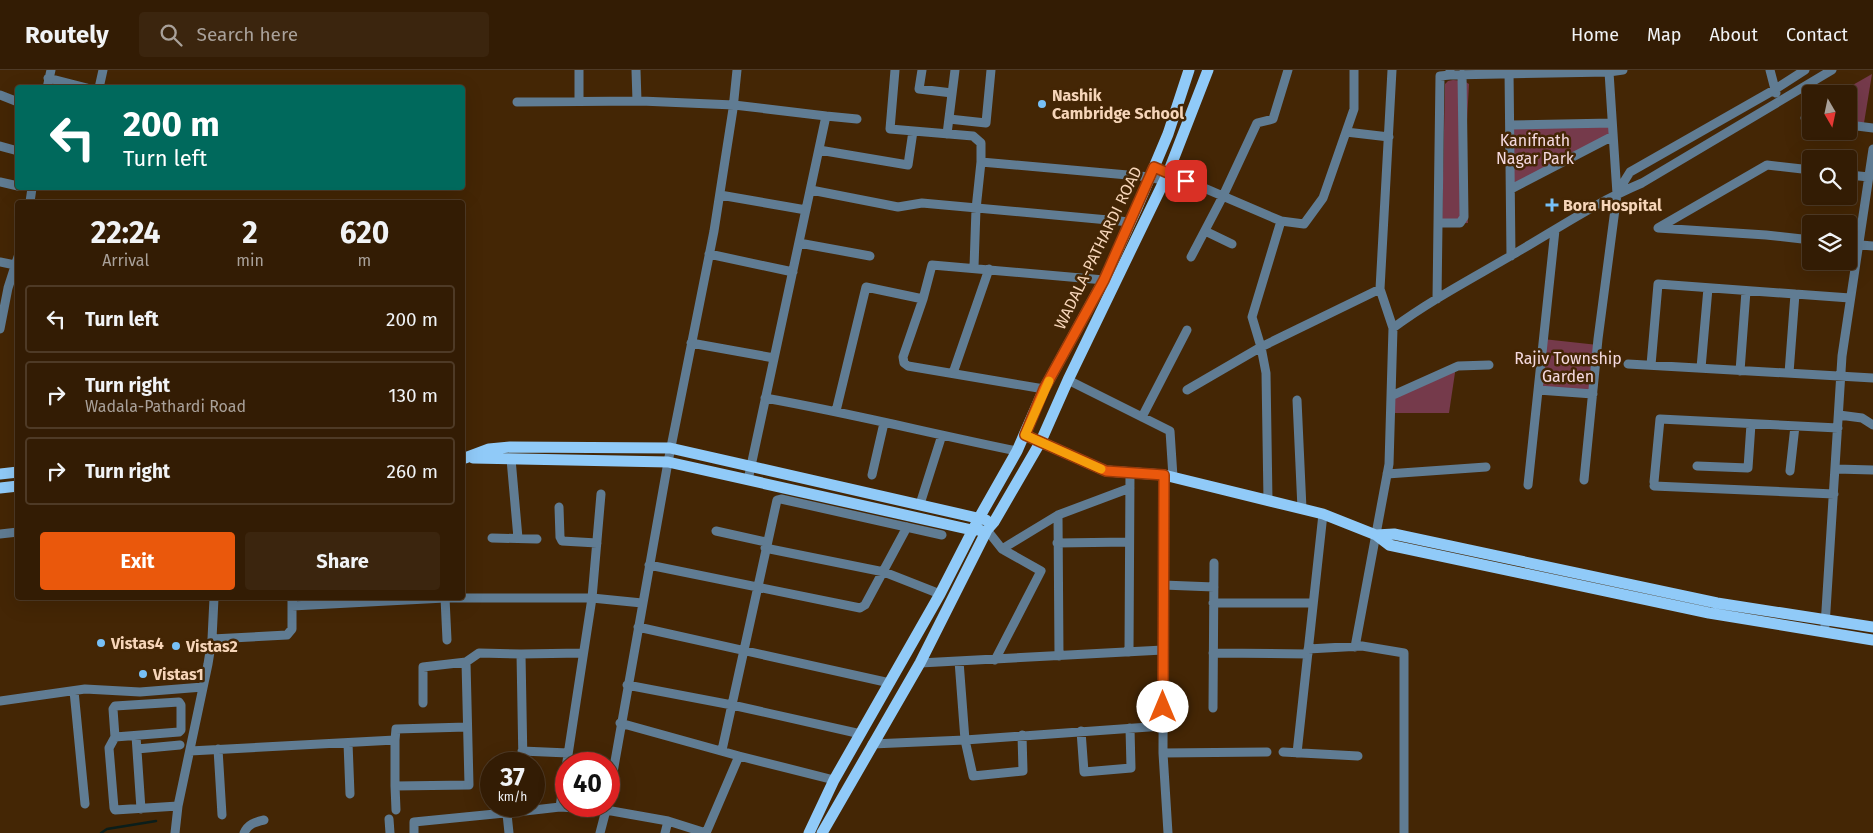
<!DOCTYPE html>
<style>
:root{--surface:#331c04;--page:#3b250e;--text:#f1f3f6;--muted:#a9a19a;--line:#4e3a26;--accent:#ea580c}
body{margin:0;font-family:"Fira Sans",sans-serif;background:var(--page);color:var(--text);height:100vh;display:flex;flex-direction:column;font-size:19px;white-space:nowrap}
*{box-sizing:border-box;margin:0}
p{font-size:16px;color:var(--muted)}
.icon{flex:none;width:28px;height:28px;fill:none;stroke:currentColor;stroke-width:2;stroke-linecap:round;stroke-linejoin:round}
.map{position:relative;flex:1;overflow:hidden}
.details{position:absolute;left:15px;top:130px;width:450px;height:400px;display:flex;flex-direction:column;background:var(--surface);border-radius:5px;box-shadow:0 5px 20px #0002,0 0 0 1px var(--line)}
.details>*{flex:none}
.banner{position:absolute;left:15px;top:15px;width:450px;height:105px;border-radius:5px;box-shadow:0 5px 20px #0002,0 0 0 1px var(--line);background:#00695c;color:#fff;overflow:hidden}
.needle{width:32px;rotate:171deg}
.tools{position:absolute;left:1802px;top:15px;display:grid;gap:10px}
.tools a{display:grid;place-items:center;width:55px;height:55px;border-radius:5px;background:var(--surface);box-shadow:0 5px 20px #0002,0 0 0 1px var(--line);font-size:25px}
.speed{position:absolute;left:480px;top:682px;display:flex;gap:10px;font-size:25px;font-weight:700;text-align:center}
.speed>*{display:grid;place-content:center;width:65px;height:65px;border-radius:50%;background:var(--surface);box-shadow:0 5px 20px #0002,0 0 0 1px var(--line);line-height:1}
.speed small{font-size:12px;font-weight:400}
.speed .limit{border:8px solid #d22;background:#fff;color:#111}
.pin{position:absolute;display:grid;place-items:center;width:42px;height:42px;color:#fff;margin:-21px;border-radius:10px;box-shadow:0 2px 8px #0006}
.me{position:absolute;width:55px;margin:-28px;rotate:0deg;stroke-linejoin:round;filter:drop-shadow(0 0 4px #0008)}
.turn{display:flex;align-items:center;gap:18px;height:105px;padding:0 25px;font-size:22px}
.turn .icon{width:65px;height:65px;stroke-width:2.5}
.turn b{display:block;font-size:35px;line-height:42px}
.eta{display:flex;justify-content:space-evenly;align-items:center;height:85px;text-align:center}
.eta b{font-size:30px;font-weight:700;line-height:35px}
.cta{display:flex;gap:10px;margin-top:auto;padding:10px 25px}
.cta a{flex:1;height:58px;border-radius:5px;background:var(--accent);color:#fff;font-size:20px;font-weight:700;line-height:58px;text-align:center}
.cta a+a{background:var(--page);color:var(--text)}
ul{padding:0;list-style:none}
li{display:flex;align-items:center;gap:15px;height:68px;margin:0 10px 8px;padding:0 15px;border:2px solid var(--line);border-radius:5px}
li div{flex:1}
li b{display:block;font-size:19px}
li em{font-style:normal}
header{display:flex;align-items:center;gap:30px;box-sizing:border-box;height:70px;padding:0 25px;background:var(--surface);border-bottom:1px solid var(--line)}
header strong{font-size:24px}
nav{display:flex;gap:28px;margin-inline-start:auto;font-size:18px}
.search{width:350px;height:45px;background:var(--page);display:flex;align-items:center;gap:12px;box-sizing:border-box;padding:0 18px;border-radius:5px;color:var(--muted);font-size:19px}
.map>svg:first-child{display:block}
.green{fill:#753a4b}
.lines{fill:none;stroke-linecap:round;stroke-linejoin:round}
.stream{stroke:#0b1e1b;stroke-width:2.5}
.minor{stroke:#607c93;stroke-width:9}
.major{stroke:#90caf8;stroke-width:11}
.route-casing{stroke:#983908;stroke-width:12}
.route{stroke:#ea580c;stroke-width:9}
.slow{stroke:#f59e0b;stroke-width:9}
.poi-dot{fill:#77c0f7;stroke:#442605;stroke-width:2}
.labels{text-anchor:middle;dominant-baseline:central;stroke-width:5;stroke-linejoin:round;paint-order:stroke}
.poi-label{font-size:16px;font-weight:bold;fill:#f6d5b9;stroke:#442605;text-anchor:start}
.park-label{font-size:16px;fill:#f5dae0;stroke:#442605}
.street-label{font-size:16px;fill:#f6d5b9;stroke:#442605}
</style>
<header>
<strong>Routely</strong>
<div class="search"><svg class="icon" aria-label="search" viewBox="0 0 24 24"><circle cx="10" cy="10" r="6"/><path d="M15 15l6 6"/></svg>Search here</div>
<nav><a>Home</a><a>Map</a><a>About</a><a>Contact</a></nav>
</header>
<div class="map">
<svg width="1873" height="763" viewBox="0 0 1873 763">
<rect width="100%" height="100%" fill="#442605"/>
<!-- green -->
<path class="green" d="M1872 4 1864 53 1849 51V24H1837Z
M1453 10 1464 11 1469 14 1466 70 1468 153 1442 154 1445 14 1448 11Z
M1612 53 1613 66 1511 119 1510 55Z
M1543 269 1598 275 1593 324 1538 320Z
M1456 296 1449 343H1390L1391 326Z"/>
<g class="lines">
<!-- stream -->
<path class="stream" d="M101 763 107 759 156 751"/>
<!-- minor -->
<path class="minor" d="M579 0V30
M636 0 637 31
M895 0 890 59 973 66 981 73V92L1150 107 1164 111
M922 0 919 19 952 23
M1392 0 1380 219 1393 258
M1450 0V5L1609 2 1623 0
M1509 0 1511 186
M1770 0 1776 23
M48 8 87 18
M47 18 51 0
M99 18 103 0
M0 25 18 32
M517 32 641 31 734 35 826 46 748 410
M826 46 857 49
M1805 48 1811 49
M949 49 986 53 991 0
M1510 55 1612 53
M1849 55 1873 58
M1346 62 1389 67
M947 64 955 0
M0 76 18 81
M819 80 908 95 913 61
M1155 97 1281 151 1304 154 1323 128 1354 39V0
M1811 100 1767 95 1658 158 1766 165 1811 170
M1849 105 1869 107
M0 112 18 116
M1511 119 1613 66
M811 120 898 137 922 133 1130 152
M1617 123 1630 102 1774 20 1805 0
M720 125 806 140
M30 132 32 118
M1438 153H1460L1464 147 1462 4
M1205 161 1232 174
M799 173 870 186
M1849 174 1873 176
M709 184 793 202
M1191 187 1223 126 1257 53 1273 49 1288 0
M0 192 15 195
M974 197 976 139 981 92
M923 229 903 287 904 293 908 296 1044 319
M1437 229 1440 6 1450 5
M0 259 8 218 18 187
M691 273 774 288
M1628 294 1873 308
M1651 295 1658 214 1850 228
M1701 298 1708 218
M1740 301 1746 221
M953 303 989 199
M1789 303 1795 224
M1068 310 1170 361 1173 407
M1187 320 1261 277 1380 219
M1538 320 1593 324
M1391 326 1458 296 1489 295
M765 328C850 343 933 364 1017 381
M1297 330 1302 439
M836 341 866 217 923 229 932 195 1104 210
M1839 345 1862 348 1873 355
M1142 347 1187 260
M511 389 518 468
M1697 396 1748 398 1751 354
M1836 399 1873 400
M1790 401 1795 356
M1387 404 1486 397
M872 405 884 353
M1164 405 1163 683 1168 763
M1584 410 1598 269 1617 124 1609 2
M1654 412 1660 349 1838 358
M1528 415 1555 160
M1654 416 1834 424
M1268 431 1266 303 1261 277 1252 247 1281 151
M920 434 942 365
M559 437 560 467 562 471 597 473
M1058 445 1059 586
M987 460 1002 479 1058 445 1130 418
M716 461 766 472
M0 464 18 462
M492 468 537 469
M1057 473 1129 472
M765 478 884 502 940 524
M649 495 860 538 865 535 907 457
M1163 515 1214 517
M445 528 447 570
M1213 533H1313
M292 536 445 528H592L601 424
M1825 556 1842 286 1873 79
M638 557 890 613
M212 569 287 565 292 559V528
M1355 577 1389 394 1393 258C1432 229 1477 206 1519 181 1560 157 1599 131 1642 113L1832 0
M1308 579 1362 576 1404 583V763
M1129 582 1130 403
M1213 583 1308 584
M995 590 1041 501 1002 479
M959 591 965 670 973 706 1023 701 1022 665
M920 593 1163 580
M627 615 732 635 861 664
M74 621 85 734
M0 631 85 619 140 622 203 617
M423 633V597L466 592
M1213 638 1214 493
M620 653 739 686 706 763 668 751 665 763
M1081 661 1084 702 1131 698 1130 658
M136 666 141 739
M115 667 179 662 181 660V635L179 632 115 636 113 639 115 667 109 678 114 738 115 740 178 736
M395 670 396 659 467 657
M348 673 350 724
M872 674 965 670 1163 656
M137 679 180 675
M218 679 222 745
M722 680 777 430 781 429 942 465
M190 681 395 670V716L469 715 466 592 479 583 521 584
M522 681 568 683
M1283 682 1358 686
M1163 683 1267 682
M1297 683 1323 444
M739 686 834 710
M523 694 521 584 582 583
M395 716 396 740
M609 725 668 392 714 161 733 39 737 0
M524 736 525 741 560 737
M607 736 606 740 560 737 592 528 642 533
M507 744 509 763
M389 749 390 763
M175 763 178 736 208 594 212 569 214 528
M244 763C248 754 255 752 264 750
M414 763V752L525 741
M600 763 606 740 668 751"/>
<!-- major -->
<path class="major" d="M1025 365 1106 401 1164 405 1323 444 1376 465 1389 475 1709 543 1873 570
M465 388 489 379 510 377 670 378 986 450
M473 388 668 392 972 460H980
M0 404 18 402
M0 418 18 416
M1376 465 1394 464 1717 533 1873 557
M809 763 834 710 940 524 979 448 1017 381 1044 319 1104 210 1136 140 1168 64 1189 0
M822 763 920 593 987 460 994 452 1041 371 1068 310 1168 103 1208 0"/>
</g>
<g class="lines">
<!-- route casing -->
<g class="route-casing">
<path id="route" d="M1163 637 1164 405 1106 401 1025 365 1044 319 1104 210 1154 97 1186 111"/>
</g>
<!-- route -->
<use href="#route" class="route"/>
<!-- slow -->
<path class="slow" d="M1049 311 1025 365 1101 399"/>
</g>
<!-- markers -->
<g class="poi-dot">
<circle cx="1042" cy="34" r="5"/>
<path d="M1549.5 127.5h5v5h5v5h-5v5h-5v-5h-5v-5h5z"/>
<circle cx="101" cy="573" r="5"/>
<circle cx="176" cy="576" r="5"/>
<circle cx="143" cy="604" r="5"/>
</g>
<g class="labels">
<!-- poi labels -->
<g class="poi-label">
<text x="1052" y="25">Nashik<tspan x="1052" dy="18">Cambridge School</tspan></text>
<text x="1563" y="135">Bora Hospital</text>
<text x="111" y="573">Vistas4</text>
<text x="186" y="576">Vistas2</text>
<text x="153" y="604">Vistas1</text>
</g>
<!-- park labels -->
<g class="park-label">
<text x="1535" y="70">Kanifnath<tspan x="1535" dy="18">Nagar Park</tspan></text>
<text x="1568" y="288">Rajiv Township<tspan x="1568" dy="18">Garden</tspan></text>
</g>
<!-- street labels -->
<g class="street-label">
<text transform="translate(1098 178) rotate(-64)">WADALA-PATHARDI ROAD</text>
</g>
</g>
</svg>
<div class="tools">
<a><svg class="needle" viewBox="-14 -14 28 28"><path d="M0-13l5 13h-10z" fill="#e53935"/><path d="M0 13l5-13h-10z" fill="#a9a19a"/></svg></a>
<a><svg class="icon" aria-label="search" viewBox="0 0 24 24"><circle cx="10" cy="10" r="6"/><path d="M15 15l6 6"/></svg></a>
<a><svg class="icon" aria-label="layers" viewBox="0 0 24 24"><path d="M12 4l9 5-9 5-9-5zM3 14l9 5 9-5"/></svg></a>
</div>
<div class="speed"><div>37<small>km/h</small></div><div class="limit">40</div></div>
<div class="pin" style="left:1186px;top:111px;background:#d93025"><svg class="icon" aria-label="arrive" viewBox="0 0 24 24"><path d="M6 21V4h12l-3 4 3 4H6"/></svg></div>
<svg class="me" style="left:1163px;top:637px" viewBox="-20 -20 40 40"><circle r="19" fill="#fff"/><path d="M0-13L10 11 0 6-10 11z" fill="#ea580c"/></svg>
<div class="banner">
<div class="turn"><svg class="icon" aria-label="left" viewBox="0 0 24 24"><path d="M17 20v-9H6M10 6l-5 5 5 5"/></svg><div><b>200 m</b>Turn left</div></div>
</div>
<section class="details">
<div class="eta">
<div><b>22:24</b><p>Arrival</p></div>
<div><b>2</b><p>min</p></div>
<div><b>620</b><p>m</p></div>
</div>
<ul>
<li><svg class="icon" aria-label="left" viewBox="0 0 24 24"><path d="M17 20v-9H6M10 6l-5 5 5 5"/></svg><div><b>Turn left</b></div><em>200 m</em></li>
<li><svg class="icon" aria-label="right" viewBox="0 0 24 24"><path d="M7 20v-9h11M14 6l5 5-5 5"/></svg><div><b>Turn right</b><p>Wadala-Pathardi Road</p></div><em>130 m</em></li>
<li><svg class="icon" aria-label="right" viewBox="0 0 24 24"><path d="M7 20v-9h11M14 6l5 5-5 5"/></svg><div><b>Turn right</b></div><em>260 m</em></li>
</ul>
<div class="cta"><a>Exit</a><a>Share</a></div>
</section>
</div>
